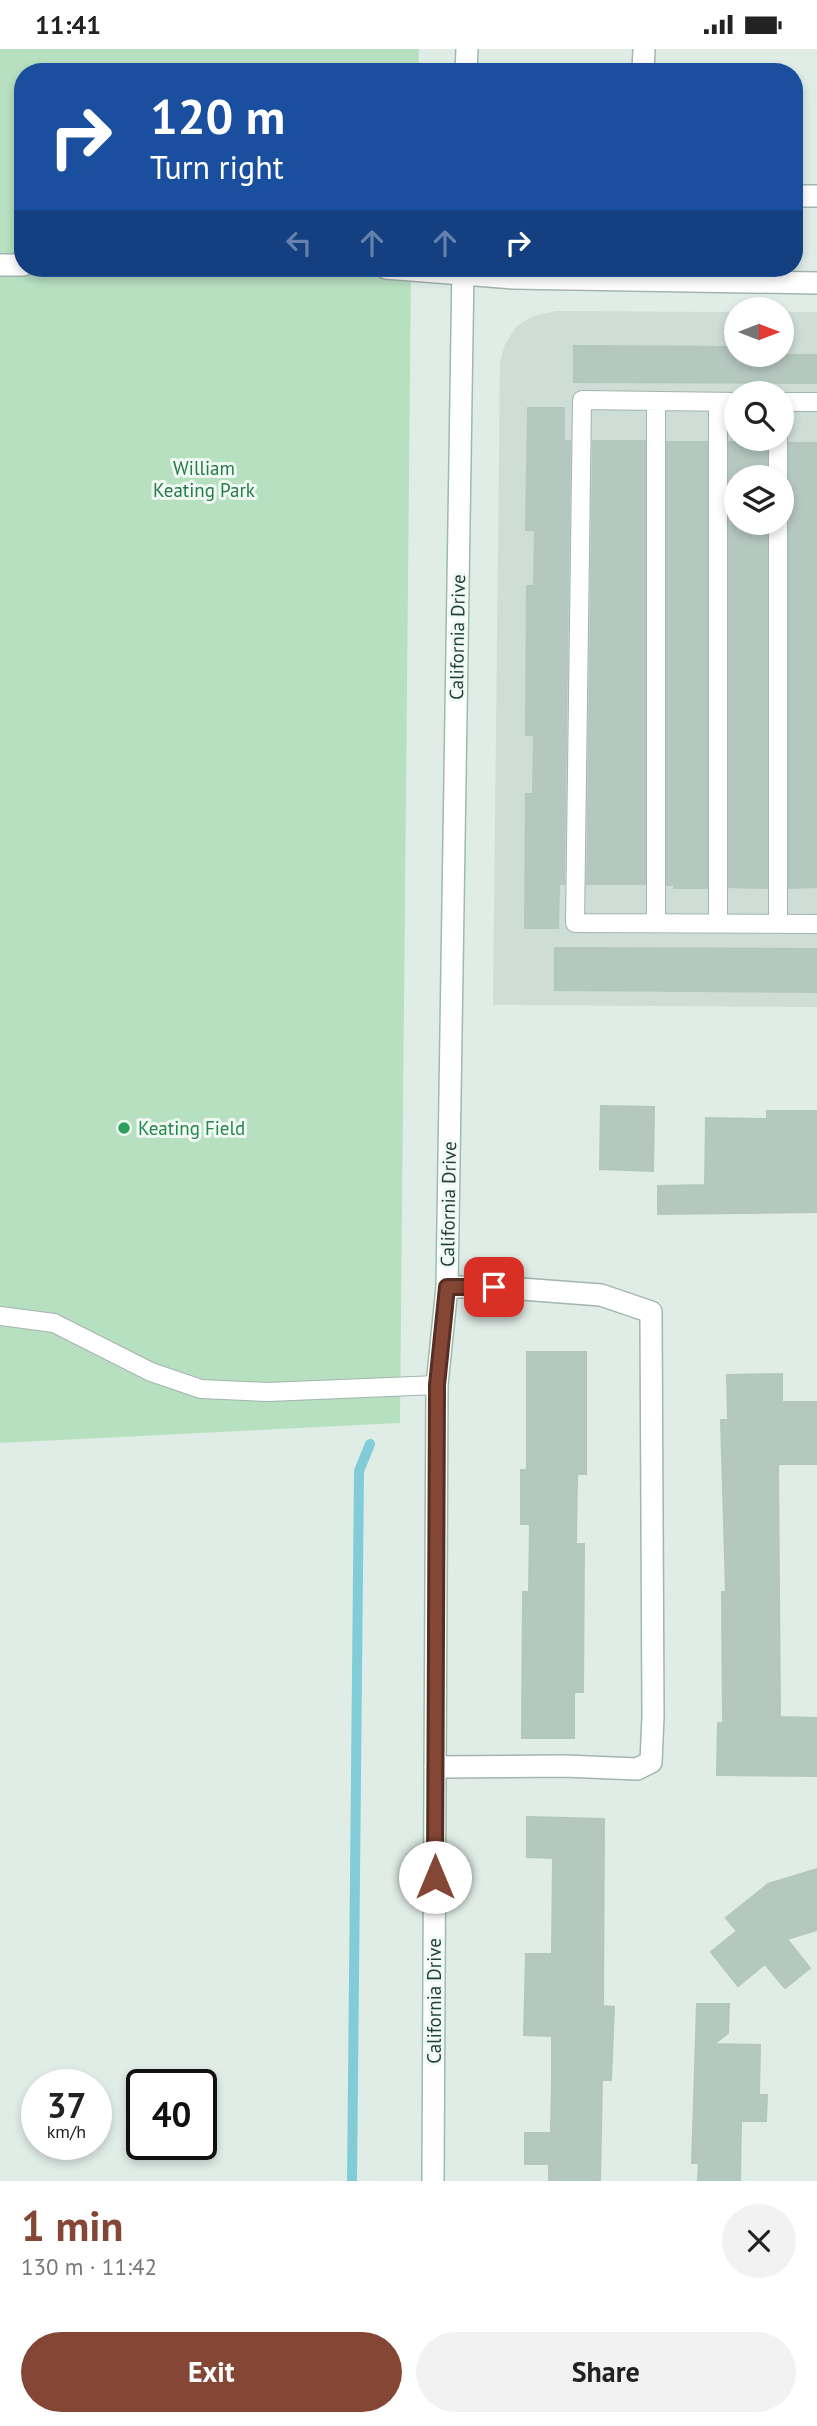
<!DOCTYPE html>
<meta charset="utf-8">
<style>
:root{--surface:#fff;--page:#f2f2f2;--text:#222;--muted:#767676;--accent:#854735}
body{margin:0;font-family:"PT Sans",sans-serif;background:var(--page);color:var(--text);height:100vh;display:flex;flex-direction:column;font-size:26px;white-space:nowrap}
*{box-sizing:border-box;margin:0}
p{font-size:23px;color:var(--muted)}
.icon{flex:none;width:38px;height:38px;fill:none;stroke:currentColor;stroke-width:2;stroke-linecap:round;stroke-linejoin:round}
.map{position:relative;height:2132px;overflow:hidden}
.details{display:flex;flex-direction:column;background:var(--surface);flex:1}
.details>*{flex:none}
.hud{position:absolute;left:14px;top:14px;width:789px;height:214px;border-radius:28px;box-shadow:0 4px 10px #0003;background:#1a4fa0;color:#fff;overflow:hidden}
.needle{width:46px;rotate:90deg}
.buttons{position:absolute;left:724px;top:248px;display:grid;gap:14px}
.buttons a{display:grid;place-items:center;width:70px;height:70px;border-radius:50%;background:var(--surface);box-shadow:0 4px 10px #0003;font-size:35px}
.speed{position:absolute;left:21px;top:2020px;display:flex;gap:14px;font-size:35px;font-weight:700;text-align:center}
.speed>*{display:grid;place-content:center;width:91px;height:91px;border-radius:50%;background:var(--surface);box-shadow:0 4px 10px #0003;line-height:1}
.speed small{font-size:18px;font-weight:400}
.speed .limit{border:4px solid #111;border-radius:10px;background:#fff;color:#111}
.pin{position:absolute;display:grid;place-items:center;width:60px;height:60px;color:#fff;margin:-30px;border-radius:14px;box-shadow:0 4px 10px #0006}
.me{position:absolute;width:77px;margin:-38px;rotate:0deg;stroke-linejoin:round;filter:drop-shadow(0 0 5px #0008)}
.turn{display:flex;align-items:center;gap:24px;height:147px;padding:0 21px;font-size:32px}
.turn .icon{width:91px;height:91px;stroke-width:2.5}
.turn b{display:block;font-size:49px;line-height:60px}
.lanes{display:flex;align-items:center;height:66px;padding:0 21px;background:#0003;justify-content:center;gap:35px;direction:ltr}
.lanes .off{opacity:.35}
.round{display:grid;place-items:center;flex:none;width:74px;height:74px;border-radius:37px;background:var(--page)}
.headline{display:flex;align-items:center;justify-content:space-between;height:119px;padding:0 21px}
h1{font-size:42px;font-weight:700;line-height:52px;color:var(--accent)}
.primary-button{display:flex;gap:14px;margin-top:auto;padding:14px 21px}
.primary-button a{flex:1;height:80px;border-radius:42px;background:var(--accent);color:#fff;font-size:28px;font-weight:700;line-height:80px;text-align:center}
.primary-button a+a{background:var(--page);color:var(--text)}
.status{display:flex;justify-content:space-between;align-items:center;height:49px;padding:0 35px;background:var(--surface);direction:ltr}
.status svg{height:19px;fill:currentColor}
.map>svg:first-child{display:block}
.built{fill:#ceddd6;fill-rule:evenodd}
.green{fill:#b7e0c1}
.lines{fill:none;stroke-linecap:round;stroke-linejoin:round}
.stream{stroke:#82ccd8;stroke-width:10}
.building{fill:#b5c8c0;stroke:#b2c7be;stroke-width:2}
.lane-casing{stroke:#a2b5ae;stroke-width:20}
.street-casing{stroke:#a2b5ae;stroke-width:24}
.secondary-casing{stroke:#9dbaaf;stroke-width:24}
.lane{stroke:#fff;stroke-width:18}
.street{stroke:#fff;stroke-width:21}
.secondary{stroke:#fff;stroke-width:21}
.route-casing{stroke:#562e22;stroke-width:18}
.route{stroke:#854735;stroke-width:12}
.leisure-dot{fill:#2e9e5b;stroke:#f1f9f5;stroke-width:2.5}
.labels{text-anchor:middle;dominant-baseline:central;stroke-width:6;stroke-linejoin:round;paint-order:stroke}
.park-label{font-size:19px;fill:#257a44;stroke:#f1f9f5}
.street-label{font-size:19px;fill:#1f3f36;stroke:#f1f9f5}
.leisure-label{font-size:19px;fill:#27864d;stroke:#f1f9f5;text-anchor:start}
</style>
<div class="status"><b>11:41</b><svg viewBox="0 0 49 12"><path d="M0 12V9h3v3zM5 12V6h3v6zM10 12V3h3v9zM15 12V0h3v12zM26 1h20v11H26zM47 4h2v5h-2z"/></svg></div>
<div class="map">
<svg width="817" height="2132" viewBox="0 0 817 2132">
<rect width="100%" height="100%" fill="#e0ede7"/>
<!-- built -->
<path class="built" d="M556 262 737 263V306H782V263H817V958L493 956 500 314 505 295 517 277 533 267ZM737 345H782V390H737ZM737 429H782V474H737Z"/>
<!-- green -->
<path class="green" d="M0 0H419L418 23H23V219H411L400 1374 0 1394Z"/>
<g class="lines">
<!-- stream -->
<path class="stream" d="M352 2132 359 1422 370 1395"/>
</g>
<!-- building -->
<path class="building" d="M574 297 737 298V306H817V334L574 333Z
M528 359H564V392H570L564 835H559L558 879H525L526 745H533L534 686H526L527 537H534L535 481H526Z
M593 392H645V835H587Z
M667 393H707V839H674V836H667Z
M729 393 767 394V429H737V474H767V839L729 838Z
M789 394H817V838L789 839V474L782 464V439L789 429Z
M555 899 817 900V943L555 941Z
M601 1057 654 1058 653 1122 600 1120Z
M767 1062H817V1163L658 1165V1137L705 1136 706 1069 767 1070Z
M527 1303H586V1425H577L576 1495H584L583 1643H574V1689H522L523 1543H529L530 1475H521V1421H527Z
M782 1325V1353H817V1415H778L780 1668 817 1669V1727L717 1726 718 1674H723L722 1543H726L721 1371H728L727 1326Z
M527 1768 604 1770 603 1957 614 1958 611 2031H602L600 2132H549V2115H525V2084H551L552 2029V1987L524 1986 526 1905H552L553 1809 527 1808Z
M817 1820V1881L787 1890 810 1919 785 1939 765 1915 738 1937 711 1903 737 1882 726 1869 768 1835Z
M697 1955H729L728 1984 714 1995 760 1996 759 2046H767L766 2072H741L740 2132H698L699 2114H692Z"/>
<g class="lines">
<!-- lane casing -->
<g class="lane-casing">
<path id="lane" d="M656 352V874
M718 353V874
M737 353 582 351 575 874 817 875
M782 353H817
M778 390V429
M778 474V875
M0 1267 54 1274 151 1323 201 1340 268 1343 437 1336"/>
</g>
<!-- street casing -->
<g class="street-casing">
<path id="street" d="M643 23 644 0
M794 147H817
M0 216H23
M386 219 513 229 817 234
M435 1718 564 1717 637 1720 651 1713 653 1668 651 1263 601 1246 494 1238H447"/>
</g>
<!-- secondary casing -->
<g class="secondary-casing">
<path id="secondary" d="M466 23 467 0
M433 2132 437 1336 447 1238 463 219"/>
</g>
<!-- lane -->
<use href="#lane" class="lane"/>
<!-- street -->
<use href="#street" class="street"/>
<!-- secondary -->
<use href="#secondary" class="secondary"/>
</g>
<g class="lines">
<!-- route casing -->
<g class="route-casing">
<path id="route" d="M435 1828 437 1336 447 1238H494"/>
</g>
<!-- route -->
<use href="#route" class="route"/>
</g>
<!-- markers -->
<circle class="leisure-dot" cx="124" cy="1079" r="7"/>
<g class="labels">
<!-- park labels -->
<g class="park-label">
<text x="204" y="419">William<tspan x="204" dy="22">Keating Park</tspan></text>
</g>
<!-- street labels -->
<g class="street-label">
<text transform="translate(457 588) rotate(-89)">California Drive</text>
<text transform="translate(448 1155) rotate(-89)">California Drive</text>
<text transform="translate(434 1952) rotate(-90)">California Drive</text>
</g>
<!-- leisure labels -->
<g class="leisure-label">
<text x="138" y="1079">Keating Field</text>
</g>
</g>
</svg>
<div class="buttons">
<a><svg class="needle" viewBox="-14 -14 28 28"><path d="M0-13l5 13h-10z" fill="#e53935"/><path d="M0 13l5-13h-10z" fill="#767676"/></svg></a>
<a><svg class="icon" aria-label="search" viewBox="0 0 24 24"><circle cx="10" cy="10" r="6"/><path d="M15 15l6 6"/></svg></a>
<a><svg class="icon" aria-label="layers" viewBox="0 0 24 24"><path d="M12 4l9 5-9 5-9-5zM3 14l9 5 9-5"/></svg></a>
</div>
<div class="speed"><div>37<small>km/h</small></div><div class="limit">40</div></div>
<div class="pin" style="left:494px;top:1238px;background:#d93025"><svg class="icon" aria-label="arrive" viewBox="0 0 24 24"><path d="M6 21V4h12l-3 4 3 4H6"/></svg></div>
<svg class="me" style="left:435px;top:1828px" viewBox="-20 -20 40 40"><circle r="19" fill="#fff"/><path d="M0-13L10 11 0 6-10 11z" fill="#854735"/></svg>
<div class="hud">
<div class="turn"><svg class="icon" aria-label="right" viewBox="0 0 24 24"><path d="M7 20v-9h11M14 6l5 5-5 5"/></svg><div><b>120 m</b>Turn right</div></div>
<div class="lanes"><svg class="icon off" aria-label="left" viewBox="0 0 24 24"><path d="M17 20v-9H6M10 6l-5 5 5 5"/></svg><svg class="icon off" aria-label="ahead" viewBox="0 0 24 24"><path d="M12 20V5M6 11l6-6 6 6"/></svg><svg class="icon off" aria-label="ahead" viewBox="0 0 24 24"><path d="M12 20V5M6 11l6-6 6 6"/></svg><svg class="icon" aria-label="right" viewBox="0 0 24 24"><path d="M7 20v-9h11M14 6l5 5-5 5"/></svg></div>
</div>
</div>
<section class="details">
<div class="headline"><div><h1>1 min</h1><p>130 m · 11:42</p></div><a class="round"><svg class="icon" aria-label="close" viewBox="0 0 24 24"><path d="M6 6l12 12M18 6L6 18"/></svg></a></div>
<div class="primary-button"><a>Exit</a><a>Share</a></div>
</section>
